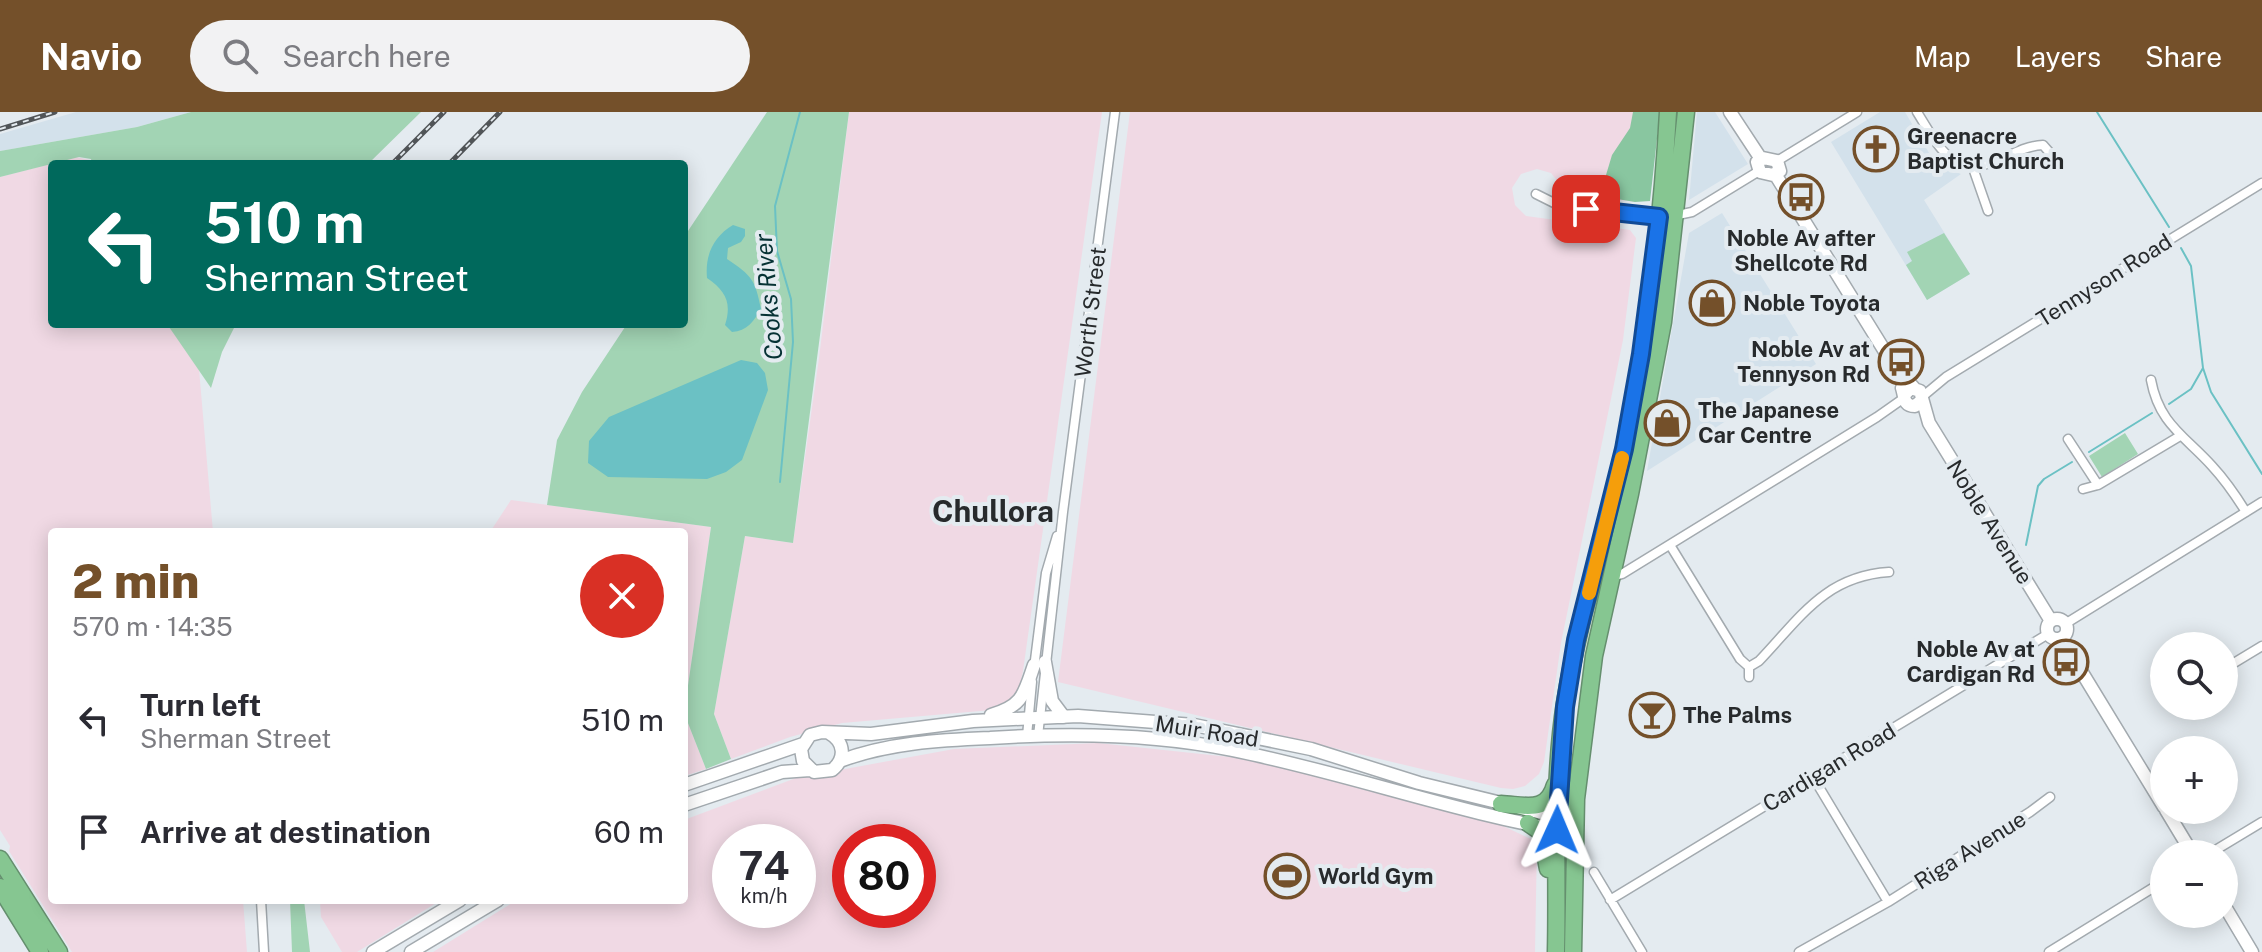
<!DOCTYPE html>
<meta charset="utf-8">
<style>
:root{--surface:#fff;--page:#f2f2f3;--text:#2b2b33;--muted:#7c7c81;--accent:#74502a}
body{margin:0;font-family:"Public Sans",sans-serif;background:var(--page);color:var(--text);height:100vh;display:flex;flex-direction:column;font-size:30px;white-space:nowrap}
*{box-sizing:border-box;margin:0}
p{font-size:26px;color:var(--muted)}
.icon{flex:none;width:44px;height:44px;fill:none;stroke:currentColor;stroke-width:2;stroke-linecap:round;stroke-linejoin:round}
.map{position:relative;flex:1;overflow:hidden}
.details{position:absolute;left:48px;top:416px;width:640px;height:376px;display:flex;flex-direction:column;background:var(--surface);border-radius:8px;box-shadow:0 4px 20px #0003}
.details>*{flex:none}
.hud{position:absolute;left:48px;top:48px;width:640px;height:168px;border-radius:8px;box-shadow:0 4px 20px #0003;background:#00695c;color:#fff;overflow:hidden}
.tools{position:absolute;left:2150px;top:520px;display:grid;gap:16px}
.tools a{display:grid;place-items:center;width:88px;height:88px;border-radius:50%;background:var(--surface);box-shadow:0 4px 20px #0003;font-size:40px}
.speed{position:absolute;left:712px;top:712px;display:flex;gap:16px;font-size:40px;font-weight:700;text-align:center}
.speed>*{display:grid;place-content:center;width:104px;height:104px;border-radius:50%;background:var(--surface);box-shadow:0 4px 20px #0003;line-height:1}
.speed small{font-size:20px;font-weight:400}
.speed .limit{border:12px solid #d22;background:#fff;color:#111}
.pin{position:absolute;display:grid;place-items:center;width:68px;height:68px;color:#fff;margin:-34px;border-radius:16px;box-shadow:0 4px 12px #0006}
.me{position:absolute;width:88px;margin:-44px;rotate:1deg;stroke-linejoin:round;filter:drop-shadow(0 0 6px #0008)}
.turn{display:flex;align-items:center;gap:28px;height:168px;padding:0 24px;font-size:36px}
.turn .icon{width:104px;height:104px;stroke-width:2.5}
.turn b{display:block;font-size:56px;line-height:68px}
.round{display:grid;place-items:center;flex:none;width:84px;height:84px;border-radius:42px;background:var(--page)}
.summary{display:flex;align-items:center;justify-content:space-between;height:136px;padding:0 24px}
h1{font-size:48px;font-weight:800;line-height:60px;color:var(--accent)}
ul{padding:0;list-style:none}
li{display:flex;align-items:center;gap:24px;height:112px;padding:0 24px}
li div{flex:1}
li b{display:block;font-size:30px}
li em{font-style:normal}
header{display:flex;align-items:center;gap:48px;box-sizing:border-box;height:112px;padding:0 40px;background:var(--accent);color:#fff}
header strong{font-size:38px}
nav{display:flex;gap:44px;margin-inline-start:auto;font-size:28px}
.search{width:560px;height:72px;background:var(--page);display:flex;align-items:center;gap:20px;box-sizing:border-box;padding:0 28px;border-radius:44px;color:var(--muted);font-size:30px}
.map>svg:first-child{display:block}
.built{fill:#d3e1eb}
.industrial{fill:#f0d9e4;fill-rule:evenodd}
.green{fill:#a2d4b4}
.forest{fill:#89c6a0}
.water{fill:#6bc1c4}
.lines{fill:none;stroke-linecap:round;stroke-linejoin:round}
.stream{stroke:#6bc1c4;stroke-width:2}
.street-casing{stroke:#a3aaaf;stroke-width:11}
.secondary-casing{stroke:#a3aaaf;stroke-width:15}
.highway-casing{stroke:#658f6e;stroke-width:19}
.street{stroke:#fff;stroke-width:8}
.secondary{stroke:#fff;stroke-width:12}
.highway{stroke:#86c691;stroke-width:16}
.rail-casing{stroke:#515558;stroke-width:5}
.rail{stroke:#e4ebf0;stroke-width:2;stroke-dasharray:6;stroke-linecap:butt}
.route-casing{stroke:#114b97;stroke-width:20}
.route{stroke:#1a73e8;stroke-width:14}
.slow{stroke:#f59e0b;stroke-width:14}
.labels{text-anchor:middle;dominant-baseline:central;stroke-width:8;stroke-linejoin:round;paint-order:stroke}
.poi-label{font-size:22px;font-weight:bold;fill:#272a2c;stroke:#e4ebf0;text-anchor:start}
.street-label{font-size:22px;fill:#272a2c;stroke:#e4ebf0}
.water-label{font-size:24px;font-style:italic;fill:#063234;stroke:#e4ebf0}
.district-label{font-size:30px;font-weight:bold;fill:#272a2c;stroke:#e4ebf0}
</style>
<header>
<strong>Navio</strong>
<div class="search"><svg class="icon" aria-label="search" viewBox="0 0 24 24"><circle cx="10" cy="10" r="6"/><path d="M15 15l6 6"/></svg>Search here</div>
<nav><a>Map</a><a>Layers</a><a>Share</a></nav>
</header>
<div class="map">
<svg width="2262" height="840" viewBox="0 0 2262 840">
<rect width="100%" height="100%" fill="#e4ebf0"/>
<!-- built -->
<path class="built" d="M76 0H191L137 15 0 39V22Z
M1697 0H1715L1748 52 1689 88Z
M1880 0H1905L1935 51 1961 62 1924 88 1970 162 1927 188 1831 30Z
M1722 101 1816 252 1647 359 1689 121Z"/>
<!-- industrial -->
<path class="industrial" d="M849 0H1102L1023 559 1019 577 1008 589 992 598 842 611 790 625 731 647 714 602 745 424 793 431 819 246Z
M1130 0H1647L1641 86 1635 90 1567 81 1551 61 1537 57 1521 62 1512 76 1515 93 1526 104 1630 118 1636 126 1623 228 1561 531 1544 650 1539 662 1525 674 1513 677 1501 676 1058 570Z
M76 45 89 48 90 52H52V212H183L196 222 213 420H52V788H243L247 840H72L9 739 10 734 0 718V65Z
M511 388 711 415 684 601 706 657 684 664V420H490Z
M1098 631 1239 646 1331 667 1484 705 1537 730 1535 840H433L517 788H684V708L796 666 954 637ZM730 730H798V798H730ZM850 730H918V798H850Z
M320 788H441L357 840H342L321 805Z"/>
<!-- green -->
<path class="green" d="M191 0H421L368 52H92L91 47 79 45 0 65V39L137 15Z
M767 0H849L793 431 745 424 714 602 731 647 706 657 684 601 711 415 547 393 557 328 582 280 627 212H684V125Z
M1944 121 1970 162 1927 188 1906 153 1912 149 1907 140Z
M167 212H236L222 240 211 276Z
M2125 321 2138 342 2102 365 2089 344Z
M290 788H304L310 840H292Z"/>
<!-- forest -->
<path class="forest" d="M1633 0H1660L1650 89 1635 90 1563 78 1566 71 1593 80 1596 72 1603 73 1612 43 1630 16Z"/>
<!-- water -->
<path class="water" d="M733 113 745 117V124L741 130 728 136 727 147C752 164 755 167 761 197 754 209 747 219 732 220L725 213C732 191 726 179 707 166 705 143 713 125 733 113Z
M741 248 757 251 765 261 768 278 742 348 726 360 707 367 608 365 588 351 589 329 609 305Z"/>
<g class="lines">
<!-- stream -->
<path class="stream" d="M2097 0 2169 115
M2181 136 2191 154 2203 256 2211 280 2262 362
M2169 292 2191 277 2203 256
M2089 340 2152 301
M780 370 793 230 791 187 777 139 775 94 800 0
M2026 433 2038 374 2044 367 2072 350"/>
<!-- street casing -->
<g class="street-casing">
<path id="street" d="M1917 0C1940 37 1953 68 2002 47 2016 40 2027 34 2043 33L2058 50
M1777 49 1857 0
M1973 56 1988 99
M1536 82 1558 93 1660 105
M1673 104 1692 100 1759 59
M2151 268C2159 312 2185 324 2212 354 2225 368 2236 384 2246 400
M1922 285 1946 265 2262 71
M2068 327 2098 373
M2083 377 2098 373 2180 324
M1670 433 1740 547 1749 555V565
M1612 465 1622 462 1877 305 1904 286
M2065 512 2262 390
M1749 555 1759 549C1800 506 1825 464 1889 460
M1034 556 1046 461 1057 424
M2224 557 2262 534
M1027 624 1032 570
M1038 624 1063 400 1115 0
M1813 665 1888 790
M2209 742 2262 710
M1594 760 1642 840
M261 788 264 840
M1610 788 2048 522
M1799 840 1888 790 2030 700 2050 685
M2049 840 2164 769"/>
</g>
<!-- secondary casing -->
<g class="secondary-casing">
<path id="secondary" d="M1730 0 1761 47
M1763 46 1777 49 1780 59 1773 63 1760 60 1757 50Z
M1775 62 1894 254 1914 276
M1902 276C1905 285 1903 294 1915 294L1922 288
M1904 283 1911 276 1920 279 1929 311 2051 509
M2047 517a10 10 0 1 1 20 0a10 10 0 1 1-20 0Z
M2061 526 2164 695
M1045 550 1052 589 1064 605
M991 603C1023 594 1024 582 1034 553
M829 621C845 630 846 647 832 658L814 660 803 649 801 637 810 623 822 620 871 622 973 609 1078 604 1194 613 1311 637 1419 671 1575 709
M840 649C887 631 940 628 990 626 1068 621 1156 622 1232 638 1347 661 1459 702 1575 721
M684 673 803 632
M684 693 782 660 810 658
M2166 698 2192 741
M2224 793 2252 840
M373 840 460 788
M411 840 498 788"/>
</g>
<!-- highway casing -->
<g class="highway-casing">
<path id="highway" d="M1501 692C1525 693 1547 702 1555 673
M1528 711 1541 720 1548 757
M0 747 59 840
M0 775 40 840
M1556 840C1558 758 1552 673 1565 591 1579 505 1606 422 1624 337 1647 227 1662 113 1668 0
M1573 840 1576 687 1594 544 1630 382 1663 210 1686 0"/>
</g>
<!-- street -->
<use href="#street" class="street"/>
<!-- secondary -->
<use href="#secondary" class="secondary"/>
<!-- highway -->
<use href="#highway" class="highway"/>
<!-- rail casing -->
<g class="rail-casing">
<path id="rail" d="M0 17 55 0
M392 52 444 0
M449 52 500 0"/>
</g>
<!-- rail -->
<use href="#rail" class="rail"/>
</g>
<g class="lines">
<!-- route casing -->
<g class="route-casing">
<path id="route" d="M1557 718 1565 595 1576 528 1624 337 1641 242 1659 105 1586 97"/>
</g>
<!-- route -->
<use href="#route" class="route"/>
<!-- slow -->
<path class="slow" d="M1589 481 1622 346"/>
</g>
<!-- icons -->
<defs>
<g id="church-ring" transform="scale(2.3)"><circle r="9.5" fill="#e4ebf0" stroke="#74502a" stroke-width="1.5"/><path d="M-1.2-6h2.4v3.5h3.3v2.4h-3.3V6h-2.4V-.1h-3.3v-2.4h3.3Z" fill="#74502a"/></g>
<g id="bus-ring" transform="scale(2.3)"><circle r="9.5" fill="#e4ebf0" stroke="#74502a" stroke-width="1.5"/><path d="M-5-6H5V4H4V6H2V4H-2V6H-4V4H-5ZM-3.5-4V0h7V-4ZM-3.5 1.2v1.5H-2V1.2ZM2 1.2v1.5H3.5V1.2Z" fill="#74502a"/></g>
<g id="shop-ring" transform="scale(2.3)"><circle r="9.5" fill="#e4ebf0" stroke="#74502a" stroke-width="1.5"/><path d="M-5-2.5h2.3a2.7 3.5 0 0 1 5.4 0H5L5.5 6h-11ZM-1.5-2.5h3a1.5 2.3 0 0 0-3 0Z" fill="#74502a"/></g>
<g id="bar-ring" transform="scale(2.3)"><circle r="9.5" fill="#e4ebf0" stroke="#74502a" stroke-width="1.5"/><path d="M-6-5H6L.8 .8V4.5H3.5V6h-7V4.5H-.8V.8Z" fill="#74502a"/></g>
<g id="stadium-ring" transform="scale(2.3)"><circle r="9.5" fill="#e4ebf0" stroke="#74502a" stroke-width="1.5"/><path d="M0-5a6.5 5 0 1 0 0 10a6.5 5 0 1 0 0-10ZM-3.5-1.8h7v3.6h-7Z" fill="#74502a"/></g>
</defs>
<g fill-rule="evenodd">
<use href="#church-ring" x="1876" y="37"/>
<use href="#bus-ring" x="1801" y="85"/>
<use href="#shop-ring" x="1712" y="191"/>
<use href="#bus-ring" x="1901" y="250"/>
<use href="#shop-ring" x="1667" y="311"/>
<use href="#bus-ring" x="2066" y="550"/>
<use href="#bar-ring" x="1652" y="603"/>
<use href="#stadium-ring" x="1287" y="764"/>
</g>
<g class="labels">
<!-- poi labels -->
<g class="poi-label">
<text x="1907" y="24">Greenacre<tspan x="1907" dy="25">Baptist Church</tspan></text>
<text x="1801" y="126" text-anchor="middle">Noble Av after<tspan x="1801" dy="25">Shellcote Rd</tspan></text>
<text x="1743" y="191">Noble Toyota</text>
<text x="1870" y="237" text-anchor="end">Noble Av at<tspan x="1870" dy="25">Tennyson Rd</tspan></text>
<text x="1698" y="298">The Japanese<tspan x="1698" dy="25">Car Centre</tspan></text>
<text x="2035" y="537" text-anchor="end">Noble Av at<tspan x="2035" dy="25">Cardigan Rd</tspan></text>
<text x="1683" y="603">The Palms</text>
<text x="1318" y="764">World Gym</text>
</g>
<!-- street labels -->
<g class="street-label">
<text transform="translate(2104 168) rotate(-32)">Tennyson Road</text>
<text transform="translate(1090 200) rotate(-83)">Worth Street</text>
<text transform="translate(1990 410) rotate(58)">Noble Avenue</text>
<text transform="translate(1207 619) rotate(9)">Muir Road</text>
<text transform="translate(1829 655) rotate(-31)">Cardigan Road</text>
<text transform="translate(1970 738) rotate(-32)">Riga Avenue</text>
</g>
<!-- water labels -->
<g class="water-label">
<text transform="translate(768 185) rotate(-95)">Cooks River</text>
</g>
<!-- district labels -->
<g class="district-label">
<text x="993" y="399">Chullora</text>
</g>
</g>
</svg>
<div class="tools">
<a><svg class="icon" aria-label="search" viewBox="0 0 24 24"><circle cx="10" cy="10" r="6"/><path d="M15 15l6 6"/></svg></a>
<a>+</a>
<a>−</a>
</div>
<div class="speed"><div>74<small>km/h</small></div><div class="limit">80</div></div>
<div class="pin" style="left:1586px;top:97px;background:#d93025"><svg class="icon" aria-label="arrive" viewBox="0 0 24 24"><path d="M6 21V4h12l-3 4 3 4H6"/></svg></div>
<svg class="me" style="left:1557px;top:718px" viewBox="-20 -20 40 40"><path d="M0-17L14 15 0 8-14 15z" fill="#1a73e8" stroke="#fff" stroke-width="4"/></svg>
<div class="hud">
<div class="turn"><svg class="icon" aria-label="left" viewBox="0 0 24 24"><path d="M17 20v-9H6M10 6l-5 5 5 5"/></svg><div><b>510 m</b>Sherman Street</div></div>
</div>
<section class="details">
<div class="summary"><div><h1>2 min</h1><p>570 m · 14:35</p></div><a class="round" style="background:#d93025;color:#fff"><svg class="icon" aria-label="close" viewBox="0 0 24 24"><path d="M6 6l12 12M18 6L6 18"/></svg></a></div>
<ul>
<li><svg class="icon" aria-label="left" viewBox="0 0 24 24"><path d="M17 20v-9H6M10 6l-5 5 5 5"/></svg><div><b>Turn left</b><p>Sherman Street</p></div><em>510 m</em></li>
<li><svg class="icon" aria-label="arrive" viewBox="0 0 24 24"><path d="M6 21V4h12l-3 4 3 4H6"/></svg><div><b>Arrive at destination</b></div><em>60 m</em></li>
</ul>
</section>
</div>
